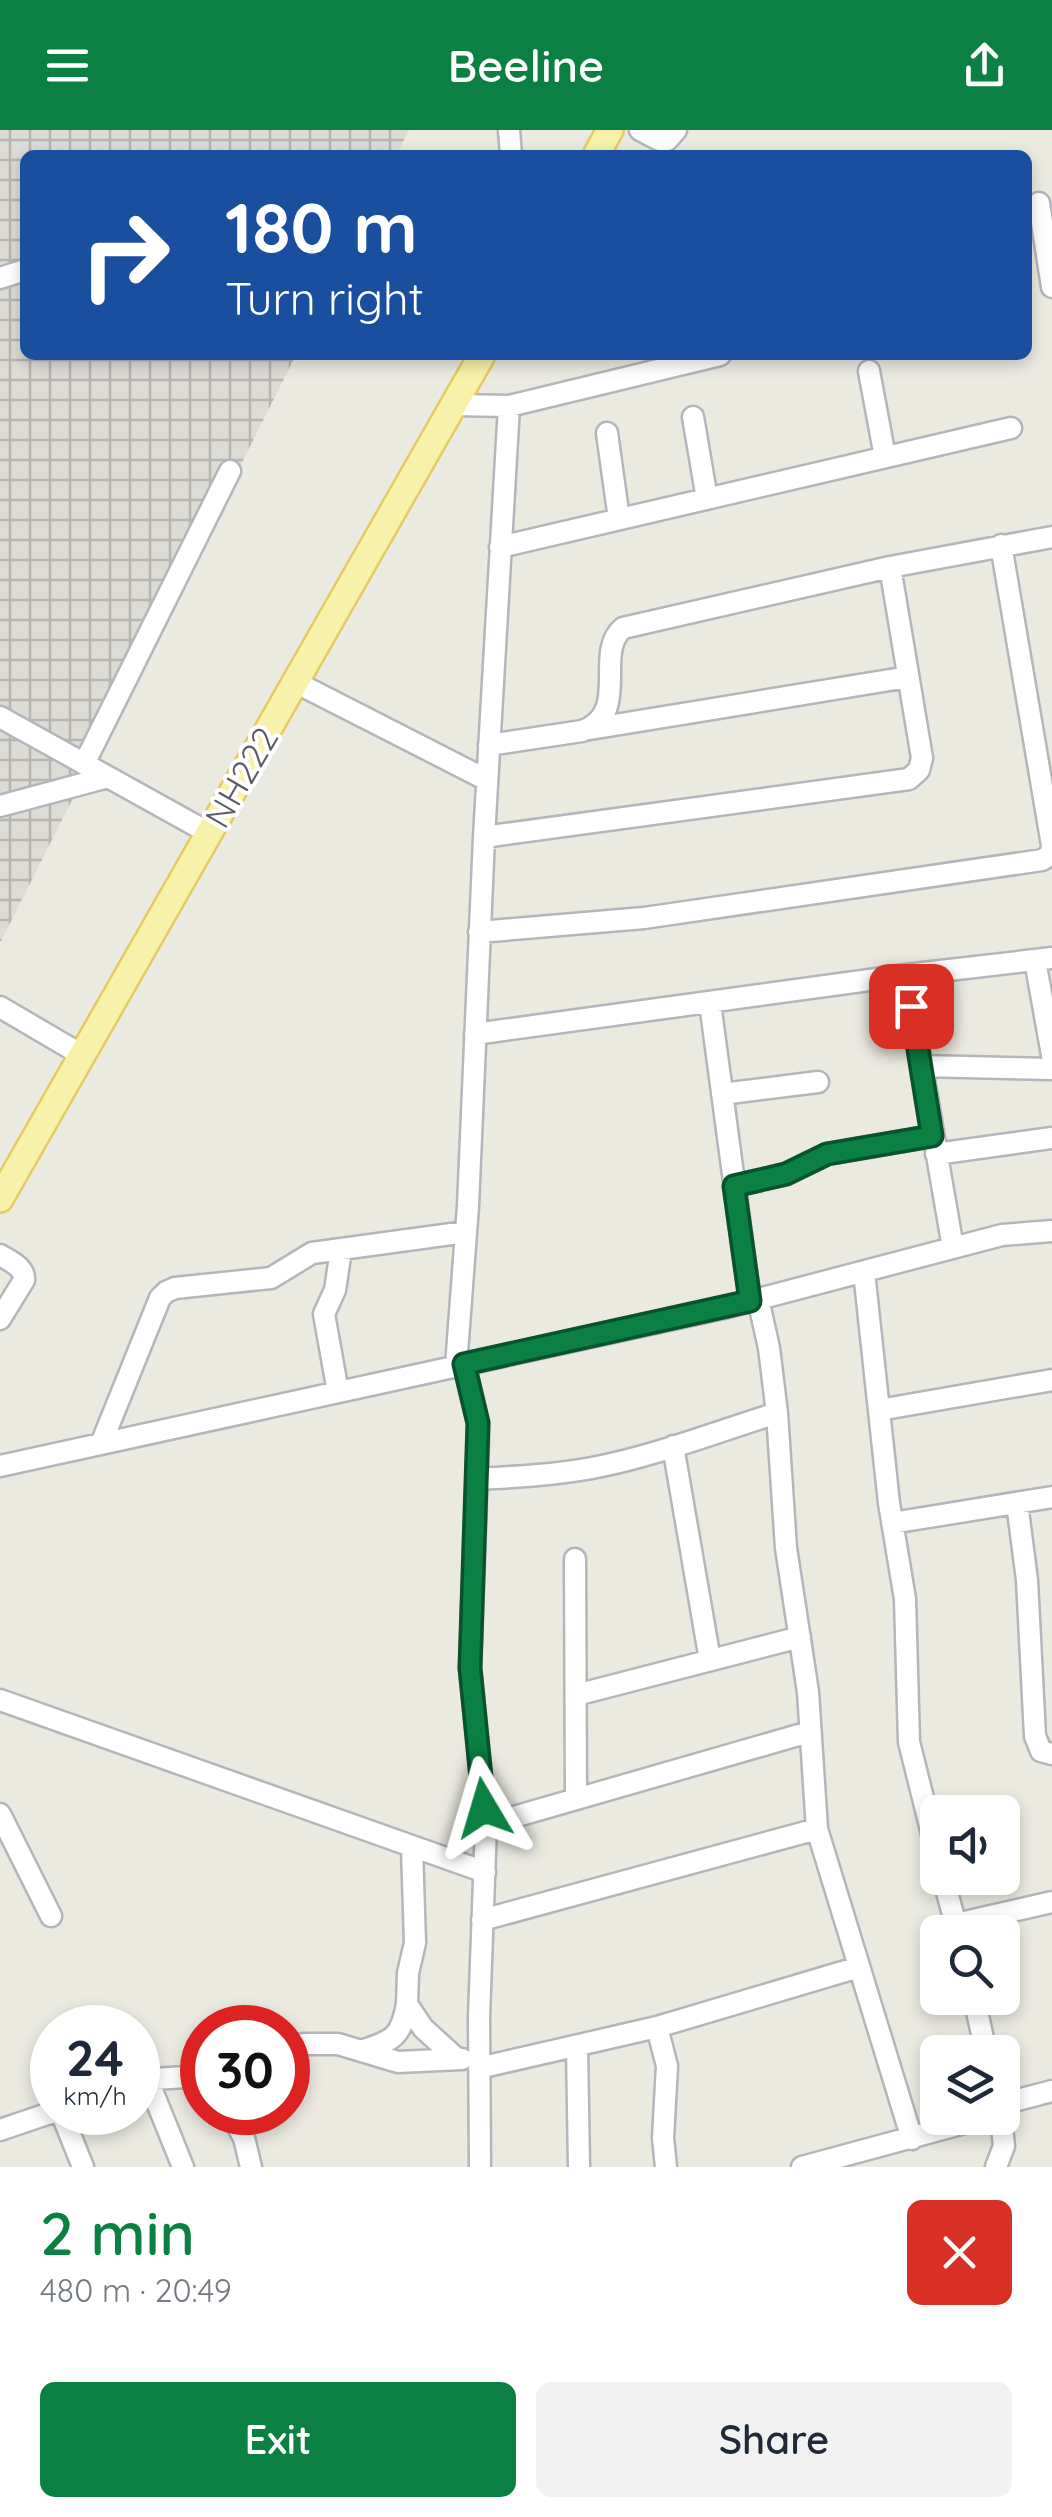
<!DOCTYPE html>
<meta charset="utf-8">
<style>
:root{--surface:#fff;--page:#f2f2f3;--text:#1f2937;--muted:#747a83;--accent:#0b8043}
body{margin:0;font-family:Quicksand,sans-serif;background:var(--page);color:var(--text);height:100vh;display:flex;flex-direction:column;font-size:38px;white-space:nowrap}
*{box-sizing:border-box;margin:0}
p{font-size:32px;color:var(--muted)}
.icon{flex:none;width:55px;height:55px;fill:none;stroke:currentColor;stroke-width:2;stroke-linecap:round;stroke-linejoin:round}
.map{position:relative;height:2037px;overflow:hidden}
.details{display:flex;flex-direction:column;background:var(--surface);flex:1}
.details>*{flex:none}
.top-card{position:absolute;left:20px;top:20px;width:1012px;height:210px;border-radius:15px;box-shadow:0 5px 15px #0003;background:#1a4fa0;color:#fff;overflow:hidden}
.controls{position:absolute;left:920px;top:1665px;display:grid;gap:20px}
.controls a{display:grid;place-items:center;width:100px;height:100px;border-radius:15px;background:var(--surface);box-shadow:0 5px 15px #0003;font-size:50px}
.speed{position:absolute;left:30px;top:1875px;display:flex;gap:20px;font-size:50px;font-weight:700;text-align:center}
.speed>*{display:grid;place-content:center;width:130px;height:130px;border-radius:50%;background:var(--surface);box-shadow:0 5px 15px #0003;line-height:1}
.speed small{font-size:25px;font-weight:400}
.speed .limit{border:15px solid #d22;background:#fff;color:#111}
.pin{position:absolute;display:grid;place-items:center;width:85px;height:85px;color:#fff;margin:-42px;border-radius:20px;box-shadow:0 5px 15px #0006}
.me{position:absolute;width:110px;margin:-55px;rotate:353deg;stroke-linejoin:round;filter:drop-shadow(0 0 8px #0008)}
.turn{display:flex;align-items:center;gap:35px;height:210px;padding:0 40px;font-size:45px}
.turn .icon{width:130px;height:130px;stroke-width:2.5}
.turn b{display:block;font-size:70px;line-height:85px}
.round{display:grid;place-items:center;flex:none;width:105px;height:105px;border-radius:15px;background:var(--page)}
.summary{display:flex;align-items:center;justify-content:space-between;height:170px;padding:0 40px}
h1{font-size:60px;font-weight:600;line-height:75px;color:var(--accent)}
.button{display:flex;gap:20px;margin-top:auto;padding:20px 40px}
.button a{flex:1;height:115px;border-radius:15px;background:var(--accent);color:#fff;font-size:40px;font-weight:600;line-height:115px;text-align:center}
.button a+a{background:var(--page);color:var(--text)}
header{display:flex;justify-content:space-between;align-items:center;height:130px;padding:0 40px;background:var(--accent);color:#fff;font-size:45px;font-weight:600}
.map>svg:first-child{display:block}
.industrial{fill:url(#industrial-grid)}
.lines{fill:none;stroke-linecap:round;stroke-linejoin:round}
.minor-casing{stroke:#b4b6bb;stroke-width:25}
.major-casing{stroke:#e6c960;stroke-width:30}
.minor{stroke:#fff;stroke-width:20}
.major{stroke:#f8f1a9;stroke-width:25}
.route-casing{stroke:#07532c;stroke-width:25}
.route{stroke:#0b8043;stroke-width:18}
.labels{text-anchor:middle;dominant-baseline:central;stroke-width:8;stroke-linejoin:round;paint-order:stroke}
.street-label{font-size:35px;fill:#5a5c61;stroke:#fff}
</style>
<header><svg class="icon" aria-label="menu" viewBox="0 0 24 24"><path d="M4 6h16M4 12h16M4 18h16"/></svg>Beeline<svg class="icon" aria-label="share" viewBox="0 0 24 24"><path d="M12 15V3M7 8l5-5 5 5M5 13v7h14v-7"/></svg></header>
<div class="map">
<svg width="1052" height="2037" viewBox="0 0 1052 2037">
<defs>
<pattern id="industrial-grid" width="8" height="8" patternUnits="userSpaceOnUse" patternTransform="scale(2.5)"><rect width="8" height="8" fill="#dddbd5"/><path d="M0 4h8M4 0v8" fill="none" stroke="#b6b5b0"/></pattern>
</defs>
<rect width="100%" height="100%" fill="#ebeae1"/>
<!-- industrial -->
<path class="industrial" d="M0 0H409L396 25H25V225H296L0 813Z"/>
<g class="lines">
<!-- minor casing -->
<g class="minor-casing">
<path id="minor" d="M509 0 511 25
M640 0 659 10H667L676 0
M1039 73 1052 157
M0 148 25 140
M869 241 885 327
M454 275 509 276 720 225
M693 287 707 369
M607 303 619 389
M1001 415 1052 715
M500 417 1011 298
M295 552 487 650
M0 587 209 703
M590 599 908 547
M489 615 582 601C632 583 593 523 623 498L890 437 1052 407
M84 634 230 341
M0 676 108 647
M484 707 909 649 919 640 922 628 890 437
M479 802 644 788 1042 730 1050 725 1052 717
M1035 830 1052 925
M906 845 953 1118
M710 873 750 1171
M0 877 82 925
M475 904 906 845 1052 828
M921 936 1052 939
M722 964 818 952
M936 1024 1052 1008
M734 1056 786 1044 827 1024 932 1006
M0 1125C10 1131 25 1137 24 1150L0 1189
M864 1142 889 1373 905 1469 909 1612 938 1728
M758 1169 769 1218 777 1283 786 1418 808 1562 817 1699 912 2009
M464 1234 478 1293V1312L470 1538 486 1695 479 1887 480 2037
M456 1236 468 1076 484 707 509 276
M338 1262 324 1184 335 1160 341 1120
M879 1280 1052 1250
M101 1314 160 1168 166 1162 175 1158 271 1148 312 1123 466 1102
M673 1316 710 1530
M0 1336 728 1177 1002 1105 1052 1101
M477 1349C515 1347 554 1345 592 1338 655 1326 716 1302 777 1283
M1017 1373 1027 1450 1035 1606 1041 1621 1052 1624
M892 1393 1052 1367
M575 1429 576 1669
M576 1565 800 1507
M0 1570 485 1742
M0 1684 51 1786
M486 1695 809 1602
M412 1718 415 1813 408 1843 407 1874 423 1898 457 1929
M943 1748 958 1802
M482 1790 817 1699
M956 1794 1052 1772
M974 1868 986 1922
M657 1897 667 1936 663 2008 666 2037
M577 1917 579 2037
M288 1918 304 1914H338L398 1932 462 1929
M361 1921C393 1910 401 1908 407 1874
M479 1938 657 1897 859 1837
M147 1948 183 2037
M138 1950 202 1946
M1002 1974 1052 1961
M61 1982 83 2037
M230 1982 244 2008 251 2037
M0 2000 53 1982
M802 2037 983 1988
M996 2037 1004 2016 1001 1988"/>
</g>
<!-- major casing -->
<g class="major-casing">
<path id="major" d="M596 25 610 0
M0 1069 482 225"/>
</g>
<!-- minor -->
<use href="#minor" class="minor"/>
<!-- major -->
<use href="#major" class="major"/>
</g>
<g class="lines">
<!-- route casing -->
<g class="route-casing">
<path id="route" d="M484 1678 470 1538 478 1293 464 1234 750 1171 734 1056 786 1044 827 1024 932 1006 911 876"/>
</g>
<!-- route -->
<use href="#route" class="route"/>
</g>
<g class="labels">
<!-- street labels -->
<g class="street-label">
<text transform="translate(241 647) rotate(-60)">NH222</text>
</g>
</g>
</svg>
<div class="controls">
<a><svg class="icon" aria-label="sound" viewBox="0 0 24 24"><path d="M4 9h4l5-4v14l-5-4H4zM17 9q2 3 0 6"/></svg></a>
<a><svg class="icon" aria-label="search" viewBox="0 0 24 24"><circle cx="10" cy="10" r="6"/><path d="M15 15l6 6"/></svg></a>
<a><svg class="icon" aria-label="layers" viewBox="0 0 24 24"><path d="M12 4l9 5-9 5-9-5zM3 14l9 5 9-5"/></svg></a>
</div>
<div class="speed"><div>24<small>km/h</small></div><div class="limit">30</div></div>
<div class="pin" style="left:911px;top:876px;background:#d93025"><svg class="icon" aria-label="arrive" viewBox="0 0 24 24"><path d="M6 21V4h12l-3 4 3 4H6"/></svg></div>
<svg class="me" style="left:484px;top:1678px" viewBox="-20 -20 40 40"><path d="M0-17L14 15 0 8-14 15z" fill="#0b8043" stroke="#fff" stroke-width="4"/></svg>
<div class="top-card">
<div class="turn"><svg class="icon" aria-label="right" viewBox="0 0 24 24"><path d="M7 20v-9h11M14 6l5 5-5 5"/></svg><div><b>180 m</b>Turn right</div></div>
</div>
</div>
<section class="details">
<div class="summary"><div><h1>2 min</h1><p>480 m · 20:49</p></div><a class="round" style="background:#d93025;color:#fff"><svg class="icon" aria-label="close" viewBox="0 0 24 24"><path d="M6 6l12 12M18 6L6 18"/></svg></a></div>
<div class="button"><a>Exit</a><a>Share</a></div>
</section>
